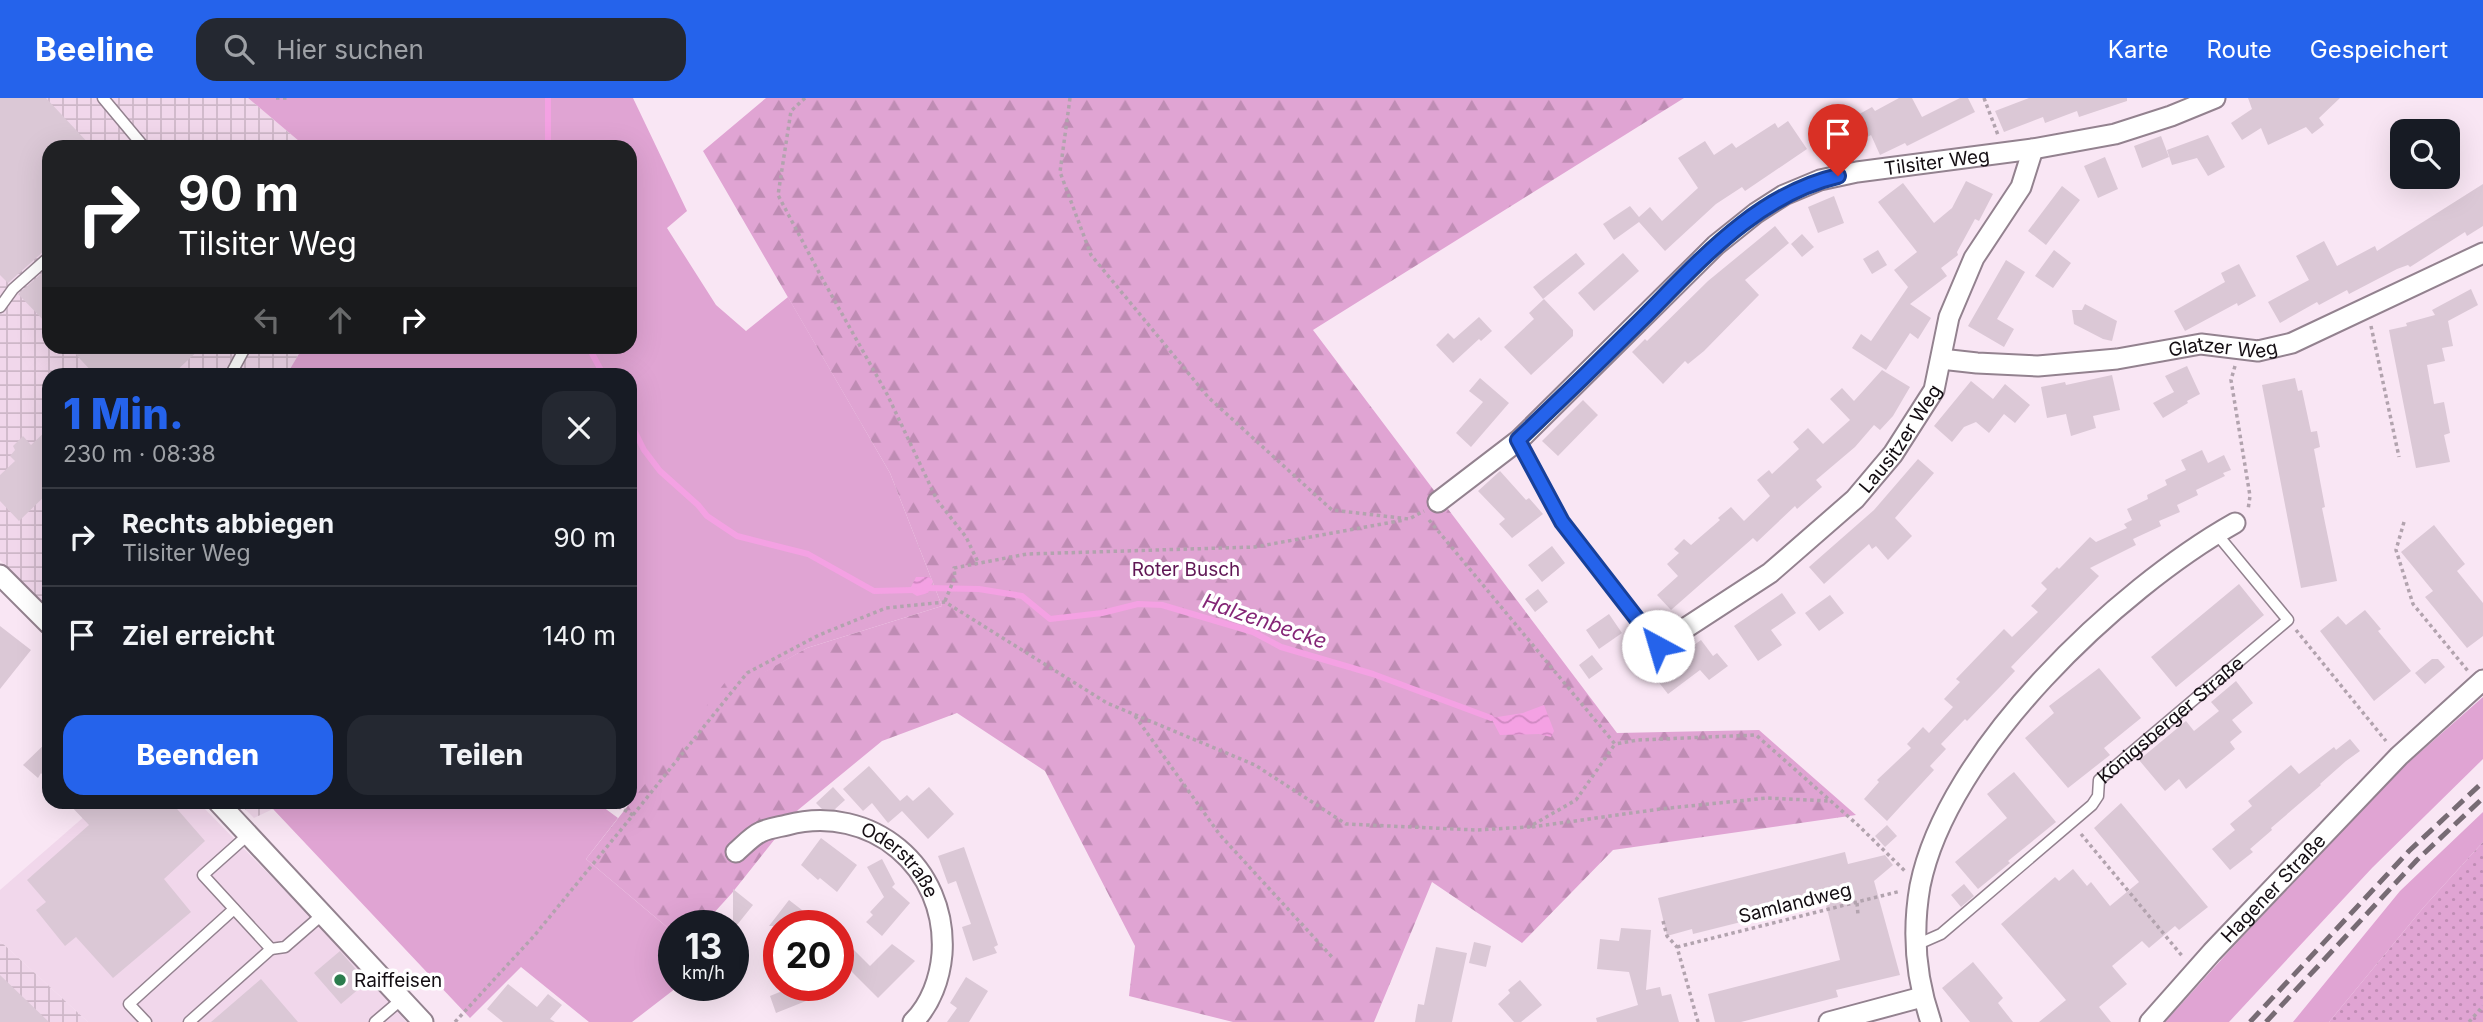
<!DOCTYPE html>
<html lang="de">
<meta charset="utf-8">
<style>
:root{--surface:#171b24;--page:#242831;--text:#f1f3f6;--muted:#9ea1a6;--line:#363941;--accent:#2563eb}
body{margin:0;font-family:Inter,sans-serif;background:var(--page);color:var(--text);height:100vh;display:flex;flex-direction:column;font-size:26px;white-space:nowrap}
*{box-sizing:border-box;margin:0}
p{font-size:23px;color:var(--muted)}
.icon{flex:none;width:38px;height:38px;fill:none;stroke:currentColor;stroke-width:2;stroke-linecap:round;stroke-linejoin:round}
.map{position:relative;flex:1;overflow:hidden}
.drawer{position:absolute;left:42px;top:270px;width:595px;height:441px;display:flex;flex-direction:column;background:var(--surface);border-radius:21px;box-shadow:0 7px 28px #0002}
.drawer>*{flex:none}
.banner{position:absolute;left:42px;top:42px;width:595px;height:214px;border-radius:21px;box-shadow:0 7px 28px #0002;background:#202124;color:#fff;overflow:hidden}
.controls{position:absolute;left:2390px;top:21px;display:grid;gap:14px}
.controls a{display:grid;place-items:center;width:70px;height:70px;border-radius:14px;background:var(--surface);box-shadow:0 7px 28px #0002;font-size:35px}
.speed{position:absolute;left:658px;top:812px;display:flex;gap:14px;font-size:35px;font-weight:700;text-align:center}
.speed>*{display:grid;place-content:center;width:91px;height:91px;border-radius:50%;background:var(--surface);box-shadow:0 7px 28px #0002;line-height:1}
.speed small{font-size:18px;font-weight:400}
.speed .limit{border:10px solid #d22;background:#fff;color:#111}
.pin{position:absolute;display:grid;place-items:center;width:60px;height:60px;color:#fff;margin:-72px -30px;border-radius:50% 50% 50% 0;rotate:-45deg;box-shadow:0 0 7px #0007}
.pin .icon{rotate:45deg}
.me{position:absolute;width:77px;margin:-38px;rotate:321deg;stroke-linejoin:round;filter:drop-shadow(0 0 5px #0008)}
.turn{display:flex;align-items:center;gap:24px;height:147px;padding:0 21px;font-size:32px}
.turn .icon{width:91px;height:91px;stroke-width:2.5}
.turn b{display:block;font-size:49px;line-height:60px}
.lanes{display:flex;align-items:center;height:66px;padding:0 21px;background:#0003;justify-content:center;gap:35px;direction:ltr}
.lanes .off{opacity:.35}
.round{display:grid;place-items:center;flex:none;width:74px;height:74px;border-radius:21px;background:var(--page)}
.head{display:flex;align-items:center;justify-content:space-between;height:119px;padding:0 21px}
h1{font-size:42px;font-weight:800;line-height:52px;color:var(--accent)}
.button{display:flex;gap:14px;margin-top:auto;padding:14px 21px}
.button a{flex:1;height:80px;border-radius:21px;background:var(--accent);color:#fff;font-size:28px;font-weight:800;line-height:80px;text-align:center}
.button a+a{background:var(--page);color:var(--text)}
ul{padding:0;list-style:none}
li{display:flex;align-items:center;gap:21px;height:98px;padding:0 21px;border-top:2px solid var(--line)}
li div{flex:1}
li b{display:block;font-size:26px}
li em{font-style:normal}
header{display:flex;align-items:center;gap:42px;box-sizing:border-box;height:98px;padding:0 35px;background:var(--accent);color:#fff}
header strong{font-size:33px}
nav{display:flex;gap:38px;margin-inline-start:auto;font-size:24px}
.search{width:490px;height:63px;background:var(--page);display:flex;align-items:center;gap:18px;box-sizing:border-box;padding:0 24px;border-radius:21px;color:var(--muted);font-size:26px}
.map>svg:first-child{display:block}
.built{fill:#f1d7eb}
.industrial{fill:url(#industrial-grid)}
.grass{fill:#e0a4d3}
.forest{fill:url(#forest-firs)}
.garden{fill:url(#garden-dots)}
.water{fill:url(#water-waves)}
.lines{fill:none;stroke-linecap:round;stroke-linejoin:round}
.stream{stroke:#f4a1e3;stroke-width:6}
.building{fill:#dbc8d6}
.lane-casing{stroke:#93828f;stroke-width:13}
.street-casing{stroke:#93828f;stroke-width:23}
.path{stroke:#b2a3ae;stroke-width:3.5;stroke-dasharray:3.5 3.5;stroke-linecap:butt}
.lane{stroke:#fff;stroke-width:10}
.street{stroke:#fff;stroke-width:19}
.rail{stroke:#776b74;stroke-width:5;stroke-dasharray:14 7;stroke-linecap:butt}
.route-casing{stroke:#184099;stroke-width:18}
.route{stroke:#2563eb;stroke-width:12}
.poi-dot{fill:#2b7c4d;stroke:#fff;stroke-width:2.5}
.labels{text-anchor:middle;dominant-baseline:central;stroke-width:7;stroke-linejoin:round;paint-order:stroke}
.street-label{font-size:19px;fill:#130d12;stroke:#fff}
.park-label{font-size:19px;fill:#5f1654;stroke:#fff}
.poi-label{font-size:19px;fill:#130d12;stroke:#fff;text-anchor:start}
.water-label{font-size:21px;font-style:italic;fill:#842576;stroke:#fff}
</style>
<header>
<strong>Beeline</strong>
<div class="search"><svg class="icon" aria-label="search" viewBox="0 0 24 24"><circle cx="10" cy="10" r="6"/><path d="M15 15l6 6"/></svg>Hier suchen</div>
<nav><a>Karte</a><a>Route</a><a>Gespeichert</a></nav>
</header>
<div class="map">
<svg width="2483" height="924" viewBox="0 0 2483 924">
<defs>
<pattern id="industrial-grid" width="8" height="8" patternUnits="userSpaceOnUse" patternTransform="scale(1.75)"><rect width="8" height="8" fill="#f1d7eb"/><path d="M0 4h8M4 0v8" fill="none" stroke="#ceb7c8"/></pattern>
<pattern id="forest-firs" width="22" height="20" patternUnits="userSpaceOnUse" patternTransform="scale(1.75)"><rect width="22" height="20" fill="#e0a4d3"/><path d="M5 1l3.5 6h-7zM16 11l3.5 6h-7z" fill="#bf8cb4"/></pattern>
<pattern id="garden-dots" width="8" height="8" patternUnits="userSpaceOnUse" patternTransform="scale(1.75)"><rect width="8" height="8" fill="#e0a4d3"/><path d="M2 2h.1M6 6h.1" fill="none" stroke="#bf8cb4" stroke-width="1.8" stroke-linecap="round"/></pattern>
<pattern id="water-waves" width="16" height="10" patternUnits="userSpaceOnUse" patternTransform="scale(1.75)"><rect width="16" height="10" fill="#f4a1e3"/><path d="M0 5q4-4 8 0t8 0" fill="none" stroke="#d089c2"/></pattern>
</defs>
<rect width="100%" height="100%" fill="#f9e6f4"/>
<!-- built -->
<path class="built" d="M101 704H198L380 889 406 924H88L0 843V792Z"/>
<!-- industrial -->
<path class="industrial" d="M0 0H248L306 49H49V248L303 249 287 276H49V512L0 462Z
M238 704H279L273 711 254 720Z
M0 843 88 924H0Z"/>
<!-- grass -->
<path class="grass" d="M248 0H633L687 113 667 130 716 207 746 233 788 199 890 375 942 508 807 550 748 584 633 701H630V276H287L303 249 630 248V49H306Z
M2483 599V661L2372 770 2229 924H2165L2230 852 2401 671Z
M279 704H600L599 706 618 720 586 761 674 835V887H680L632 924H589L521 869 470 920 273 711Z
M2483 714V744L2423 810 2329 924H2293L2400 793Z"/>
<!-- forest -->
<path class="forest" d="M766 0H1684L1313 232 1617 635 1759 632 1856 717 1613 752 1522 845 1432 784 1374 924H1233L1129 898 1135 848 1045 673 957 615 882 643 798 712 732 795 702 828H674V835L586 761 734 573 748 583 807 550 942 508 890 375 703 53Z"/>
<!-- garden -->
<path class="garden" d="M2483 744V924H2329L2423 810Z"/>
<!-- water -->
<path class="water" d="M916 479H929L933 483 928 495 917 498 909 493Z
M1544 607 1554 633 1551 639 1539 636 1500 637 1491 620 1523 615Z"/>
<g class="lines">
<!-- stream -->
<path class="stream" d="M548 0V49
M588 248 603 276
M630 324 644 352 660 373 698 407 707 418 737 438 808 456 874 493 914 492
M925 490 979 491 1022 498 1050 521 1102 515 1138 506 1162 507 1253 534 1281 549 1373 576 1491 620"/>
</g>
<!-- building -->
<path class="building" d="M0 0H46L92 49H49V152L44 153 8 185 0 177Z
M1899 0H1912L1922 19 1960 0H1968L1975 14 1907 48 1905 45 1880 57 1871 37 1830 59 1818 39 1872 9 1875 13Z
M2029 0H2127V3L2079 19 2077 13 2045 25 2043 19 2004 34 1995 13Z
M2248 0H2340L2319 20 2324 27 2312 36 2306 29 2268 47 2261 30 2242 42 2231 25 2252 11Z
M1788 23 1807 51 1745 93 1742 89 1716 106 1665 153 1639 124 1614 142 1603 126 1630 108 1639 119 1650 109 1662 123 1698 90 1678 60 1705 43 1714 57 1732 45 1736 50 1775 25 1778 30Z
M2208 37 2225 69 2208 78 2197 60 2172 67 2167 52Z
M2161 38 2169 59 2142 70 2134 48Z
M2105 59 2118 91 2098 100 2084 68Z
M1966 83 1993 96 1979 123 1975 121 1957 154 1958 157 1941 170 1947 178 1910 206 1931 220 1918 241 1910 235 1886 272 1852 250 1861 236 1871 243 1908 189 1894 172 1917 154 1878 104 1903 85 1934 125 1952 110Z
M2483 86V128L2467 138 2465 134 2410 169 2408 167 2397 171 2349 196 2347 192 2319 207 2317 204 2280 225 2268 204 2309 182 2296 158 2324 143 2337 168 2375 148 2377 153Z
M2062 88 2080 102 2046 147 2028 133Z
M1834 98 1844 125 1818 135 1808 109Z
M1775 128 1789 145 1745 182 1759 197 1704 253 1688 266 1685 263 1663 286 1632 254 1645 241 1647 243 1708 183Z
M1802 136 1814 149 1802 159 1791 146Z
M1878 152 1887 167 1872 176 1863 161Z
M2054 152 2071 165 2053 190 2035 178Z
M1576 155 1585 166 1543 201 1533 189Z
M1623 155 1639 173 1594 213 1578 195Z
M2006 162 2025 174 1997 221 2014 231 2004 249 1968 228Z
M2239 166 2256 198 2238 208 2237 205 2185 233 2174 213 2225 184 2221 175Z
M49 169V228L18 196Z
M2471 191 2478 207 2448 223 2453 248 2442 250 2445 263 2427 267 2434 306 2444 304 2450 335 2444 337 2450 364 2416 370 2389 232 2407 228 2406 225 2435 217 2432 212Z
M1544 201 1573 232V238L1531 277 1504 249 1534 221 1529 215Z
M2085 206 2117 223 2112 243 2103 241 2074 226 2072 212H2082Z
M1479 219 1492 233 1481 243 1479 241 1453 265 1436 247 1448 235 1454 241Z
M68 248H203L173 276H94Z
M2187 268 2200 296 2187 303 2188 305 2163 320 2153 305 2174 294 2165 278Z
M1882 272 1910 289 1893 318 1880 332 1874 327 1855 349 1816 382 1822 389 1797 411 1795 408 1757 444 1753 440 1671 512 1657 497 1678 478 1667 466 1679 455 1674 451 1684 441 1691 447 1720 422 1718 420 1731 409 1744 423 1770 398 1757 382 1769 372 1772 376 1799 351 1793 344 1808 330 1823 346 1850 322 1830 301 1842 290 1854 303Z
M2112 277 2120 312 2093 318 2096 330 2071 338 2066 316 2047 320 2041 289 2065 284 2066 287Z
M1480 280 1509 305 1471 349 1456 335 1483 304 1469 293Z
M2295 280 2298 293 2302 292 2311 334 2317 333 2320 349 2314 351 2325 409 2322 410 2337 483 2301 490 2262 287Z
M1971 283 1993 301 2005 286 2030 307 2015 325 2004 316 1989 335 1976 324 1964 329 1952 344 1934 328Z
M1583 302 1598 317 1558 358 1542 343Z
M49 330V394L19 423 0 403V377L15 363 10 358 15 352 13 348 23 338 31 347Z
M2202 352 2208 365 2224 357 2231 372 2223 375 2225 378 2196 392 2198 397 2177 407 2180 414 2159 423 2161 428 2133 441 2136 447 2090 470 2099 478 2011 569 2015 573 1999 590 1967 623 1965 621 1941 646 1946 651 1930 668 1934 672 1887 723 1864 701 1879 684 1877 682 1911 650 1907 646 1923 629 1929 635 1953 609 1944 601 1960 584 1956 581 2004 531 2012 539 2038 514 2031 508 2047 491 2041 485 2057 469 2059 471 2090 439 2096 444 2127 430 2124 426 2132 422 2127 411 2148 401 2147 397 2167 387 2165 382 2186 372 2181 362Z
M1918 361 1934 375 1895 420 1912 438 1888 462 1876 448 1872 451 1869 446 1824 486 1809 469 1874 412Z
M1500 373 1526 402 1529 400 1543 416 1512 440 1499 426 1505 421 1478 393Z
M2434 427 2465 466 2457 473 2483 505V538L2467 550 2425 499 2433 493 2401 454Z
M1552 448 1565 465 1542 484 1528 467Z
M2239 486 2264 517 2176 589 2151 559Z
M1538 491 1548 504 1535 514 1525 501Z
M1782 495 1796 515 1771 532 1782 547 1758 563 1734 528Z
M1830 497 1844 515 1819 533 1805 515Z
M2365 512 2381 531 2378 533 2411 573 2374 603 2320 533 2338 518 2346 527Z
M1609 516 1622 535 1599 551 1586 532Z
M0 528 31 552 0 591Z
M1701 542 1713 558 1717 555 1728 568 1709 582 1700 572 1668 596 1653 577Z
M1592 557 1603 571 1589 581 1579 567Z
M2432 561H2438L2445 569 2425 586 2415 575Z
M2099 570 2141 620 2104 650 2110 657 2068 690 2025 640 2054 615 2049 608Z
M2236 583 2253 605 2232 622 2242 634 2230 644 2235 651 2186 691 2179 681 2165 693 2139 662 2186 623 2194 633 2219 613 2211 604Z
M2350 641 2360 653 2346 663 2320 686 2321 687 2271 730 2272 732 2250 751 2253 754 2230 772 2212 751 2235 732 2230 726 2252 708 2248 703 2291 667 2299 676 2334 649 2336 652Z
M49 642V684L41 675 38 680 23 667Z
M869 668 900 703 907 697 913 703 929 689 954 716 928 741 902 713 888 725 872 705 863 713 843 691Z
M2014 674 2056 724 2008 763 2010 765 1978 791 1955 764 2007 720 1987 696Z
M833 689 845 702 834 712 822 711 816 705Z
M67 704H171L205 743 164 781 191 814 113 880 76 839 65 848 36 812 46 804 27 782 89 727Z
M2121 705 2208 809 2179 832 2175 828 2149 850 2142 843 2112 868 2127 886 2099 909 2111 924H2039L2066 902 2001 826 2055 779 2059 783 2073 771 2087 788 2091 784 2110 808 2139 784 2094 730Z
M1887 727 1897 738 1885 749 1875 738Z
M821 740 857 767 837 794 820 780 818 782 801 767Z
M964 749 998 847 994 849 997 855 973 863 962 829 971 826 956 783 948 786 938 758Z
M1845 754 1848 766 1885 757 1893 767 1874 783 1900 877 1836 892 1838 899 1741 924H1715L1708 896 1840 862 1825 803 1693 836 1692 831 1667 838 1658 800Z
M882 761 895 786 892 789 910 805 882 838 866 824 873 817 870 814 884 799 867 769Z
M1964 786 1974 798 1961 809 1951 797Z
M733 791 753 807 733 832Z
M789 802 811 819 804 828H769Z
M1621 830 1651 832 1646 892 1660 889 1662 898 1671 896 1679 924H1597L1596 920 1638 907 1629 874 1597 871 1600 841 1619 843Z
M1474 844 1491 848 1486 869 1469 865Z
M892 846 915 863 878 900 841 863 853 851 870 868Z
M1436 849 1467 855 1452 924H1415L1418 906 1424 907Z
M340 853 367 884 341 906 314 875Z
M1973 864 2003 900 1998 905 2013 924H1970L1942 890Z
M0 877 49 924H0Z
M966 879 988 893 969 924H947L957 910 950 905Z
M261 881 298 924H211Z
M1520 882 1542 907 1521 924H1514L1498 906 1510 895 1508 892Z
M508 886 537 909 548 896 562 907 550 921 555 924H503L487 911Z
M797 887H800L806 903 776 915 770 898Z"/>
<g class="lines">
<!-- lane casing -->
<g class="lane-casing">
<g id="lane">
<path d="M103 0 144 49"/>
<path d="M0 209 13 191 49 159"/>
<path d="M231 276 246 248"/>
<path d="M1519 342 1545 396 1562 424 1658 548"/>
<path id="s1" d="M1916 847 1941 836 2092 707 2098 698 2099 682 2288 522 2216 435"/>
<path d="M271 851 285 849 323 816"/>
<path d="M146 924 129 906 234 811"/>
<path d="M189 924 271 851 203 777 249 736"/>
<path d="M375 924 402 901"/>
</g>
</g>
<!-- street casing -->
<g class="street-casing">
<g id="street">
<path id="s2" d="M1941 261 1977 265 2038 268 2117 261 2201 246 2258 253 2292 245 2483 155"/>
<path id="s3" d="M1438 404 1519 342 1716 147 1756 115 1784 97 1820 82 1857 74 2033 51 2115 36 2171 18 2215 0"/>
<path d="M0 477 49 526"/>
<path id="s4" d="M1658 548 1770 475 1855 401 1893 356 1934 292 1949 219 1974 160 2021 89 2033 51"/>
<path d="M218 704 423 924"/>
<path id="s5" d="M736 754C743 748 752 738 761 734 769 730 779 729 787 727 871 705 948 769 942 856 940 880 931 906 913 924"/>
<path d="M1829 924 1922 899"/>
<path d="M1931 924C1916 881 1912 834 1920 788 1947 652 2118 491 2235 425"/>
<path id="s6" d="M2150 924 2212 854 2399 658 2483 582"/>
</g>
</g>
<!-- path -->
<path class="path" d="M276 0H288
M805 0 791 13 778 97 823 182 887 296 937 402 966 439 978 464
M1070 0 1060 74 1091 157 1208 299 1332 412 1409 421 1424 413
M1984 0 1998 37
M2371 228 2399 359
M2235 268 2231 282 2250 398 2248 412
M1429 422 1615 646 1638 642 1756 637 1859 728 1906 774
M2404 424 2396 452 2413 506 2468 573
M945 503 955 479 954 470 1027 456 1255 449 1404 422
M2296 532 2386 643
M1135 618 1220 737 1332 859
M633 717 747 575 819 537 886 510 945 504 1107 605 1255 667 1346 726 1476 732 1529 729 1576 702 1615 646
M1532 729 1660 711 1767 700 1830 703
M2081 736 2183 859
M1857 805 1858 817
M1663 823 1667 838 1677 849 1698 924
M1677 849 1901 793
M455 924 534 838 633 717 611 704
M2469 924 2483 908"/>
<!-- lane -->
<use href="#lane" class="lane"/>
<!-- street -->
<use href="#street" class="street"/>
<!-- rail -->
<path class="rail" d="M2250 924 2409 753 2483 684
M2266 924 2417 762 2483 700"/>
</g>
<g class="lines">
<!-- route casing -->
<g class="route-casing">
<path id="route" d="M1658 548 1562 424 1518 342C1560 302 1601 262 1642 221 1699 164 1756 97 1838 78"/>
</g>
<!-- route -->
<use href="#route" class="route"/>
</g>
<!-- markers -->
<circle class="poi-dot" cx="340" cy="882" r="7"/>
<g class="labels">
<!-- street labels -->
<g class="street-label">
<text stroke="none"><textPath href="#s3" startOffset="621">Tilsiter Weg</textPath></text>
<text stroke="none"><textPath href="#s2" startOffset="284">Glatzer Weg</textPath></text>
<text stroke="none"><textPath href="#s4" startOffset="322">Lausitzer Weg</textPath></text>
<text stroke="none"><textPath href="#s1" startOffset="346">Königsberger Straße</textPath></text>
<text stroke="none"><textPath href="#s5" startOffset="186">Oderstraße</textPath></text>
<text stroke="none"><textPath href="#s6" startOffset="182">Hagener Straße</textPath></text>
<text transform="translate(1795 805) rotate(-14)">Samlandweg</text>
</g>
<!-- park labels -->
<g class="park-label">
<text x="1186" y="471">Roter Busch</text>
</g>
<!-- poi labels -->
<g class="poi-label">
<text x="354" y="882">Raiffeisen</text>
</g>
<!-- water labels -->
<g class="water-label">
<text transform="translate(1265 523) rotate(19)">Halzenbecke</text>
</g>
</g>
</svg>
<div class="controls">
<a><svg class="icon" aria-label="search" viewBox="0 0 24 24"><circle cx="10" cy="10" r="6"/><path d="M15 15l6 6"/></svg></a>
</div>
<div class="speed"><div>13<small>km/h</small></div><div class="limit">20</div></div>
<div class="pin" style="left:1838px;top:78px;background:#d93025"><svg class="icon" aria-label="arrive" viewBox="0 0 24 24"><path d="M6 21V4h12l-3 4 3 4H6"/></svg></div>
<svg class="me" style="left:1658px;top:548px" viewBox="-20 -20 40 40"><circle r="19" fill="#fff"/><path d="M0-13L10 11 0 6-10 11z" fill="#2563eb"/></svg>
<div class="banner">
<div class="turn"><svg class="icon" aria-label="right" viewBox="0 0 24 24"><path d="M7 20v-9h11M14 6l5 5-5 5"/></svg><div><b>90 m</b>Tilsiter Weg</div></div>
<div class="lanes"><svg class="icon off" aria-label="left" viewBox="0 0 24 24"><path d="M17 20v-9H6M10 6l-5 5 5 5"/></svg><svg class="icon off" aria-label="ahead" viewBox="0 0 24 24"><path d="M12 20V5M6 11l6-6 6 6"/></svg><svg class="icon" aria-label="right" viewBox="0 0 24 24"><path d="M7 20v-9h11M14 6l5 5-5 5"/></svg></div>
</div>
<section class="drawer">
<div class="head"><div><h1>1 Min.</h1><p>230 m · 08:38</p></div><a class="round"><svg class="icon" aria-label="close" viewBox="0 0 24 24"><path d="M6 6l12 12M18 6L6 18"/></svg></a></div>
<ul>
<li><svg class="icon" aria-label="right" viewBox="0 0 24 24"><path d="M7 20v-9h11M14 6l5 5-5 5"/></svg><div><b>Rechts abbiegen</b><p>Tilsiter Weg</p></div><em>90 m</em></li>
<li><svg class="icon" aria-label="arrive" viewBox="0 0 24 24"><path d="M6 21V4h12l-3 4 3 4H6"/></svg><div><b>Ziel erreicht</b></div><em>140 m</em></li>
</ul>
<div class="button"><a>Beenden</a><a>Teilen</a></div>
</section>
</div>
